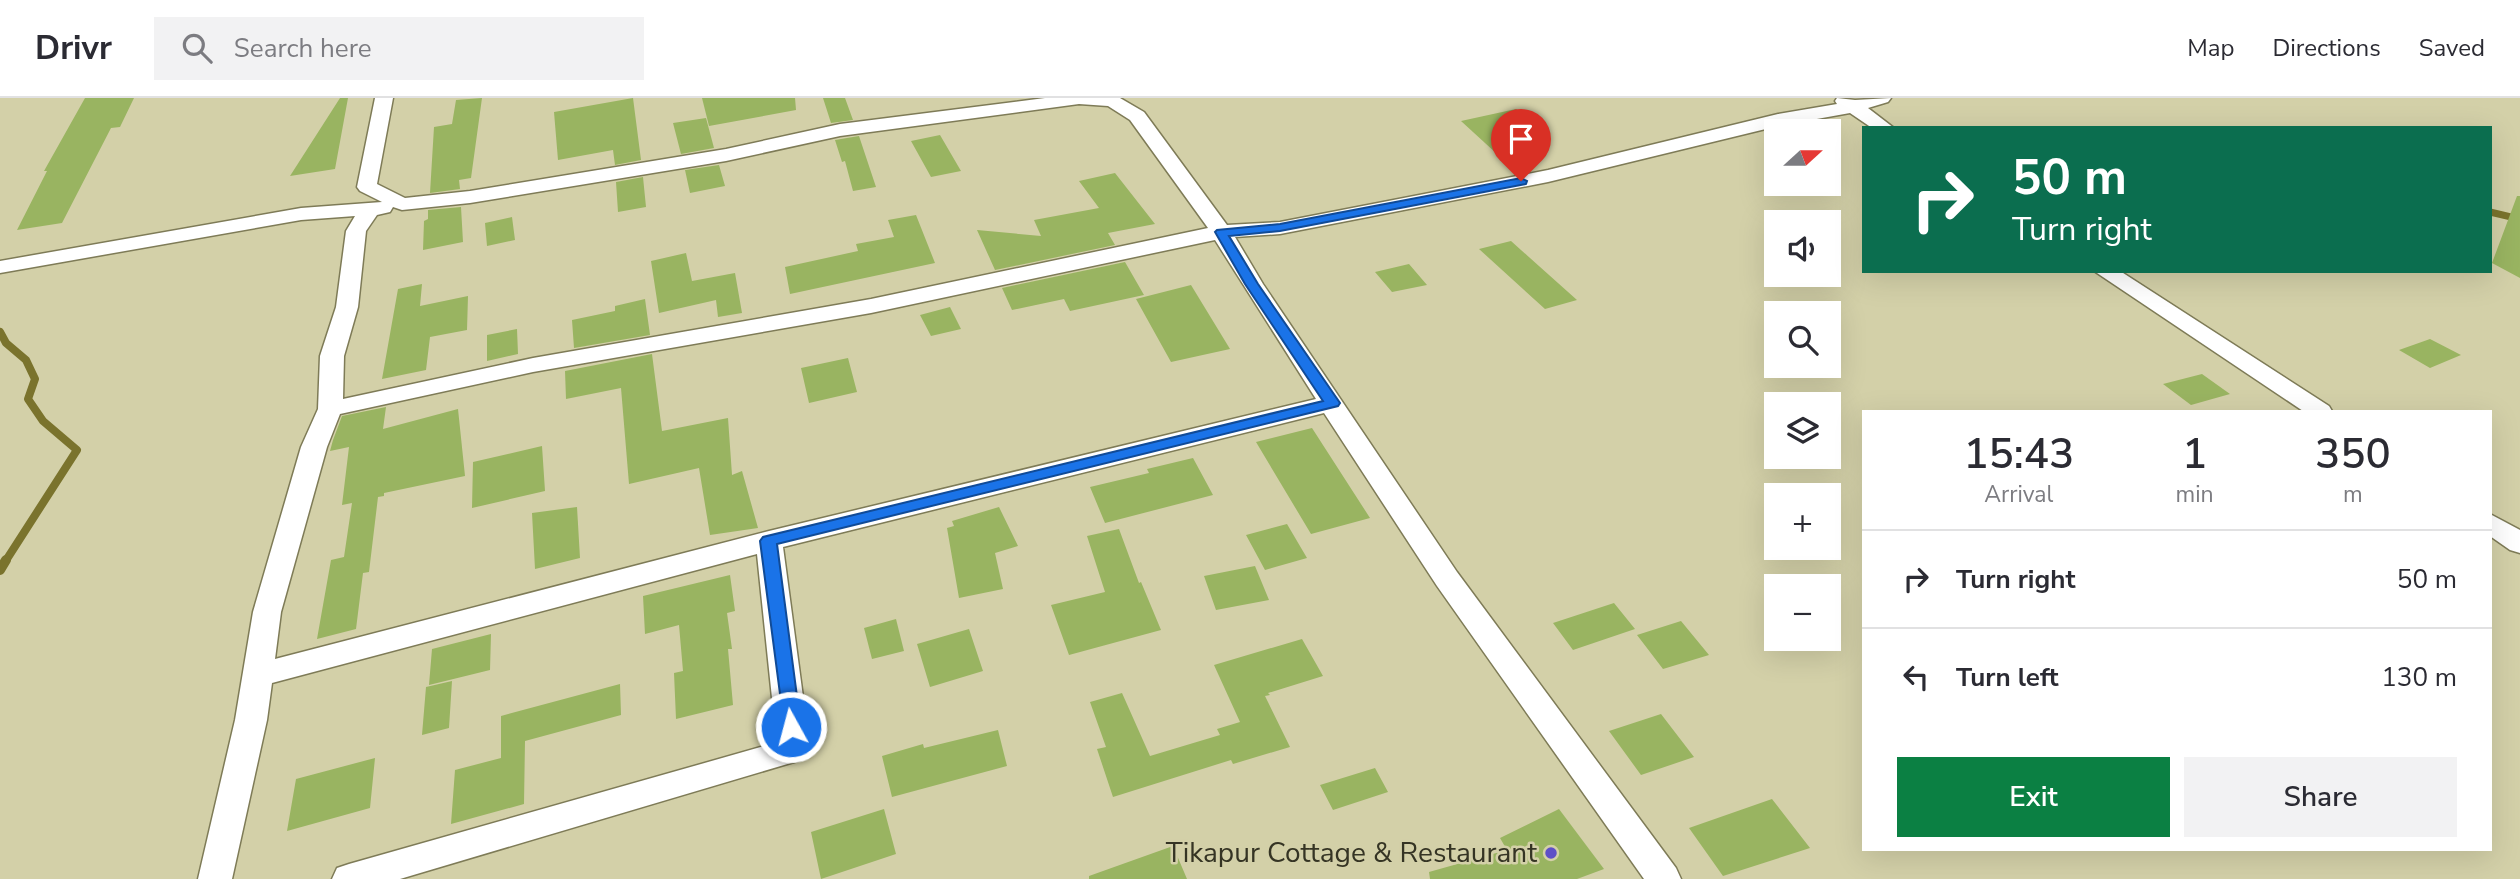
<!DOCTYPE html>
<meta charset="utf-8">
<style>
:root{--surface:#fff;--page:#f2f2f3;--text:#2b2b33;--muted:#7c7c81;--line:#e1e1e2;--accent:#0b8043}
body{margin:0;font-family:"Nunito Sans",sans-serif;background:var(--page);color:var(--text);height:100vh;display:flex;flex-direction:column;font-size:26px;white-space:nowrap}
*{box-sizing:border-box;margin:0}
p{font-size:23px;color:var(--muted)}
.icon{flex:none;width:38px;height:38px;fill:none;stroke:currentColor;stroke-width:2;stroke-linecap:round;stroke-linejoin:round}
.map{position:relative;flex:1;overflow:hidden}
.panel{position:absolute;left:1862px;top:312px;width:630px;height:441px;display:flex;flex-direction:column;background:var(--surface);border-radius:0px;box-shadow:0 7px 28px #0002}
.panel>*{flex:none}
.guide{position:absolute;left:1862px;top:28px;width:630px;height:147px;border-radius:0px;box-shadow:0 7px 28px #0002;background:#0b6e4f;color:#fff;overflow:hidden}
.needle{width:46px;rotate:69deg}
.tools{position:absolute;left:1764px;top:21px;display:grid;gap:14px}
.tools a{display:grid;place-items:center;width:77px;height:77px;border-radius:0px;background:var(--surface);box-shadow:0 7px 28px #0002;font-size:35px}
.pin{position:absolute;display:grid;place-items:center;width:60px;height:60px;color:#fff;margin:-72px -30px;border-radius:50% 50% 50% 0;rotate:-45deg;box-shadow:0 0 7px #0007}
.pin .icon{rotate:45deg}
.me{position:absolute;width:77px;margin:-38px;rotate:353deg;stroke-linejoin:round;filter:drop-shadow(0 0 5px #0008)}
.turn{display:flex;align-items:center;gap:24px;height:147px;padding:0 35px;font-size:32px}
.turn .icon{width:91px;height:91px;stroke-width:2.5}
.turn b{display:block;font-size:49px;line-height:60px}
.eta{display:flex;justify-content:space-evenly;align-items:center;height:119px;text-align:center}
.eta b{font-size:42px;font-weight:600;line-height:49px}
.action{display:flex;gap:14px;margin-top:auto;padding:14px 35px}
.action a{flex:1;height:80px;border-radius:0px;background:var(--accent);color:#fff;font-size:28px;font-weight:600;line-height:80px;text-align:center}
.action a+a{background:var(--page);color:var(--text)}
ul{padding:0;list-style:none}
li{display:flex;align-items:center;gap:21px;height:98px;padding:0 35px;border-top:2px solid var(--line)}
li div{flex:1}
li b{display:block;font-size:26px}
li em{font-style:normal}
header{display:flex;align-items:center;gap:42px;box-sizing:border-box;height:98px;padding:0 35px;background:var(--surface);border-bottom:2px solid var(--line)}
header strong{font-size:33px}
nav{display:flex;gap:38px;margin-inline-start:auto;font-size:24px}
.search{width:490px;height:63px;background:var(--page);display:flex;align-items:center;gap:18px;box-sizing:border-box;padding:0 24px;border-radius:0px;color:var(--muted);font-size:26px}
.map>svg:first-child{display:block}
.lines{fill:none;stroke-linecap:round;stroke-linejoin:round}
.stream-far2{stroke:#7a732d;stroke-width:7}
.stream-far1{stroke:#7a732d;stroke-width:8}
.stream{stroke:#7a732d;stroke-width:10}
.building{fill:#99b461}
.street-casing{stroke:#7e7b57;stroke-width:3}
.street{fill:#fff;fill-rule:evenodd}
.route{fill:#1a73e8;stroke:#114b97;stroke-width:2}
.poi-dot{fill:#5e4fc7;stroke:#d3d0a8;stroke-width:2.5}
.labels{text-anchor:middle;dominant-baseline:central;stroke-width:5;stroke-linejoin:round;paint-order:stroke}
.near-poi-label{font-size:28px;fill:#353424;stroke:#d3d0a8;text-anchor:end}
</style>
<header>
<strong>Drivr</strong>
<div class="search"><svg class="icon" aria-label="search" viewBox="0 0 24 24"><circle cx="10" cy="10" r="6"/><path d="M15 15l6 6"/></svg>Search here</div>
<nav><a>Map</a><a>Directions</a><a>Saved</a></nav>
</header>
<div class="map">
<svg width="2520" height="781" viewBox="0 0 2520 781">
<rect width="100%" height="100%" fill="#d3d0a8"/>
<g class="lines">
<!-- stream-far2 -->
<path class="stream-far2" d="M2490 114 2520 121"/>
<!-- stream-far1 -->
<path class="stream-far1" d="M0 234 6 245 26 262 35 281 28 301 43 323 77 352 5 464"/>
<!-- stream -->
<path class="stream" d="M0 472 6 462"/>
</g>
<!-- building -->
<path class="building" d="M85 0H134L120 29 111 30 62 125 17 132 47 73H44Z
M340 0H348L335 71 290 78Z
M482 0 471 80 459 82 460 91 430 95 434 29 452 26 456 2Z
M633 0 641 62 615 67 613 52 558 62 554 14Z
M702 0H795L796 12 709 28Z
M823 0H845L853 22 831 25Z
M1516 11 1545 33 1517 39 1529 49 1497 56 1461 23Z
M706 20 714 50 681 56 673 25Z
M940 37 961 73 931 79 911 43Z
M859 38 876 89 853 93 845 63 842 64 835 42Z
M719 67 725 88 690 95 685 72Z
M1115 75 1155 126 1108 135 1115 147 995 172 977 132 1041 138 1034 122 1099 110 1079 83Z
M643 79 646 109 618 114 616 84Z
M2517 98H2520V180L2492 165Z
M461 109 463 144 423 152 424 123 428 121V112Z
M916 117 935 165 790 196 785 169 858 153 856 146 894 139 888 122Z
M512 119 515 142 487 148 485 125Z
M1511 143 1577 202 1545 211 1479 151Z
M686 155 692 183 735 175 742 215 718 219 716 202 659 215 651 163Z
M1125 164 1144 197 1070 213 1064 201 1012 212 1002 190Z
M1409 166 1427 187 1392 194 1375 174Z
M422 186 420 208 468 198 467 232 430 239 426 272 382 281 398 191Z
M1191 187 1230 251 1171 264 1136 201Z
M645 201 650 237 574 250 572 222 615 213V208Z
M950 209 961 231 931 238 920 217Z
M517 231 518 256 487 263V237Z
M2430 241 2461 257 2430 270 2399 252Z
M652 256 662 333 728 320 732 377 742 373 758 430 710 437 699 370 629 386 621 290 566 301 565 273Z
M848 260 857 294 809 305 801 270Z
M2202 276 2230 296 2191 307 2163 286Z
M386 309 383 331 458 311 465 378 384 395V398L378 399 369 474 363 475 356 531 317 541 331 462 344 459 352 405 342 407 349 349 330 353 333 342 342 318Z
M1312 330 1350 389 1370 420 1311 436 1256 344Z
M542 348 545 393 472 410 473 364Z
M1193 360 1213 397 1105 425 1090 389 1149 375 1147 371Z
M577 409 580 460 535 471 532 415Z
M999 409 1018 448 995 455 1003 491 959 500 947 430 954 428 952 423Z
M1287 426 1307 460 1265 472 1246 437Z
M1119 431 1139 485 1141 484 1161 532 1069 557 1051 507 1105 494 1087 438Z
M1255 468 1269 502 1216 512 1204 478Z
M730 477 735 513 727 515 732 551H728L733 607 676 621 674 575 683 573 679 527 645 536 643 498Z
M1614 505 1635 531 1573 552 1553 525Z
M896 521 904 553 872 561 864 530Z
M1681 523 1709 557 1663 571 1637 537Z
M969 531 983 573 930 589 917 546Z
M491 536 490 572 429 587 432 551Z
M1302 541 1323 578 1268 595 1270 597 1265 598 1290 649 1233 666 1231 662 1113 699 1097 651 1106 649 1090 604 1122 595 1150 658 1220 637 1217 631 1240 624 1214 567Z
M452 583 449 630 422 637 426 589Z
M620 586 621 617 525 643 524 706 451 726 455 672 501 660V618Z
M1661 616 1694 659 1641 677 1609 633Z
M998 632 1007 668 892 699 882 658 923 646 924 650Z
M375 660 370 710 287 733 296 681Z
M1375 670 1388 694 1333 712 1320 687Z
M1772 701 1810 750 1723 778 1689 730Z
M884 711 896 756 821 781 811 734Z
M1559 711 1604 771 1577 781H1430L1429 774 1507 752 1500 740Z
M1173 748 1187 781H1089V778Z"/>
<g class="lines">
<!-- street casing -->
<g class="street-casing">
<path id="street" d="M375 0H393L377 86 405 100 470 93 726 51 840 26 1045 0H1120L1144 14 1227 127 1280 124 1548 72 1778 16 1837 6 1835 3 1837 0 1855 2 1891 0 1888 4 1868 10 1894 30H1872L1850 15 1778 28 1548 84 1280 136 1235 139 1263 186 1457 474 1676 770 1681 781H1644L1437 488 1324 315 783 449 807 629 806 653 801 662 400 781H332L337 770 349 766 775 645V629L757 456 272 585 267 622 232 781H198L235 622 253 514 301 349 318 311 320 258 336 209 346 133 355 118 301 122 0 175V163L301 110 382 104 360 93 357 89ZM1079 6 1108 8 1130 22 1208 130 871 201 533 260 343 301 344 258 358 209 366 133 377 117 390 114 393 109 402 112 470 105 726 63 840 38ZM1215 142 1316 301 769 433 275 561 281 514 327 349 340 316 533 274 871 215Z
M2094 173H2120L2329 308 2332 313H2303Z
M2490 416 2520 432V455L2510 452 2490 438Z"/>
</g>
<!-- street -->
<use href="#street" class="street"/>
</g>
<!-- route -->
<path class="route" d="M1521 80 1527 83 1526 86 1280 133 1229 138 1258 186 1340 305 1338 308 777 446 801 629 798 634 791 637 785 634 760 443 763 439 1323 303 1245 186 1215 134 1217 132 1280 126Z"/>
<!-- markers -->
<circle class="poi-dot" cx="1551" cy="755" r="7"/>
<g class="labels">
<!-- near-poi labels -->
<g class="near-poi-label">
<text x="1537" y="755">Tikapur Cottage &amp; Restaurant</text>
</g>
</g>
</svg>
<div class="tools">
<a><svg class="needle" viewBox="-14 -14 28 28"><path d="M0-13l5 13h-10z" fill="#e53935"/><path d="M0 13l5-13h-10z" fill="#7c7c81"/></svg></a>
<a><svg class="icon" aria-label="sound" viewBox="0 0 24 24"><path d="M4 9h4l5-4v14l-5-4H4zM17 9q2 3 0 6"/></svg></a>
<a><svg class="icon" aria-label="search" viewBox="0 0 24 24"><circle cx="10" cy="10" r="6"/><path d="M15 15l6 6"/></svg></a>
<a><svg class="icon" aria-label="layers" viewBox="0 0 24 24"><path d="M12 4l9 5-9 5-9-5zM3 14l9 5 9-5"/></svg></a>
<a>+</a>
<a>−</a>
</div>
<div class="pin" style="left:1521px;top:83px;background:#d93025"><svg class="icon" aria-label="arrive" viewBox="0 0 24 24"><path d="M6 21V4h12l-3 4 3 4H6"/></svg></div>
<svg class="me" style="left:791px;top:629px" viewBox="-20 -20 40 40"><circle r="17" fill="#1a73e8" stroke="#fff" stroke-width="3"/><path d="M0-11L8 9 0 5-8 9z" fill="#fff"/></svg>
<div class="guide">
<div class="turn"><svg class="icon" aria-label="right" viewBox="0 0 24 24"><path d="M7 20v-9h11M14 6l5 5-5 5"/></svg><div><b>50 m</b>Turn right</div></div>
</div>
<section class="panel">
<div class="eta">
<div><b>15:43</b><p>Arrival</p></div>
<div><b>1</b><p>min</p></div>
<div><b>350</b><p>m</p></div>
</div>
<ul>
<li><svg class="icon" aria-label="right" viewBox="0 0 24 24"><path d="M7 20v-9h11M14 6l5 5-5 5"/></svg><div><b>Turn right</b></div><em>50 m</em></li>
<li><svg class="icon" aria-label="left" viewBox="0 0 24 24"><path d="M17 20v-9H6M10 6l-5 5 5 5"/></svg><div><b>Turn left</b></div><em>130 m</em></li>
</ul>
<div class="action"><a>Exit</a><a>Share</a></div>
</section>
</div>
